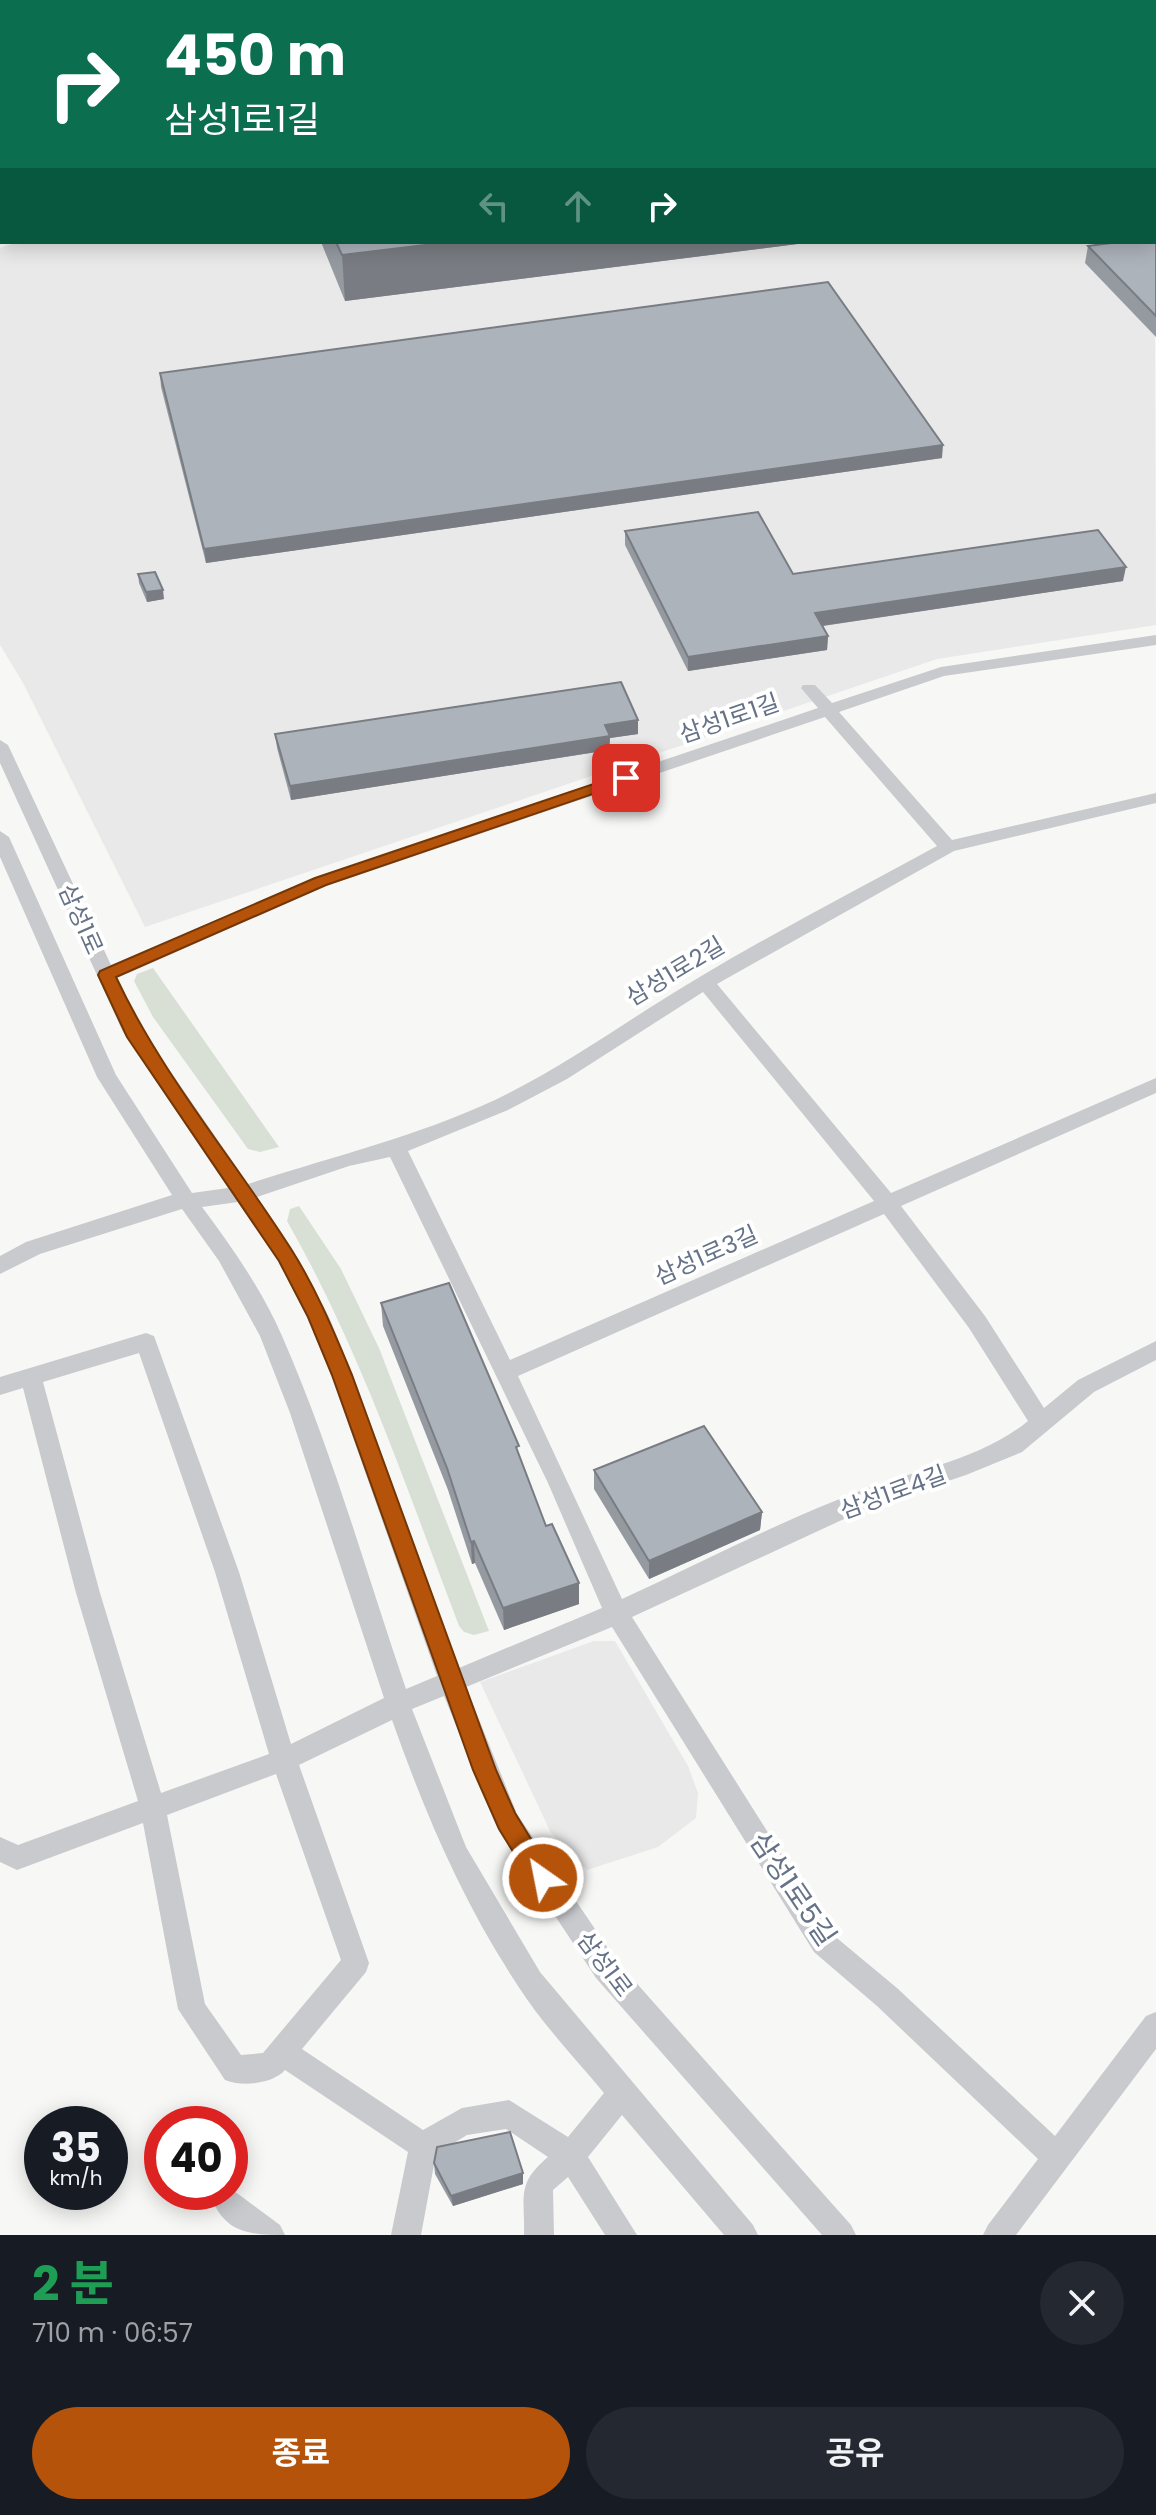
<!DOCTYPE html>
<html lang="ko">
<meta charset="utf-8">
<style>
:root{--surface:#171b24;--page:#242831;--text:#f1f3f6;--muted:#9ea1a6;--accent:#b45309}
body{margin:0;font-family:Poppins,"Noto Sans KR",sans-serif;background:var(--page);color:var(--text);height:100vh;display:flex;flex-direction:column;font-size:30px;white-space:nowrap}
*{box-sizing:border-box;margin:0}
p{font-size:26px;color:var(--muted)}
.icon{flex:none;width:44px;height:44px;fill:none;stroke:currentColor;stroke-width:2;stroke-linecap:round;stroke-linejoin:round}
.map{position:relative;height:2235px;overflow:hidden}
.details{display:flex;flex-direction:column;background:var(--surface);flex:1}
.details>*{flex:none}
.top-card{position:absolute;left:0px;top:0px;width:1156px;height:244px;box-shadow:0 4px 20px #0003;background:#0b6e4f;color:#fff;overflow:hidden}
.speed{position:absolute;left:24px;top:2106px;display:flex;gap:16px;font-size:40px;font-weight:700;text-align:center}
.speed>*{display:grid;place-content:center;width:104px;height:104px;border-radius:50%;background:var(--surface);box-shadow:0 4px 20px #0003;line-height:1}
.speed small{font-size:20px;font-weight:400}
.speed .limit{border:12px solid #d22;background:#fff;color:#111}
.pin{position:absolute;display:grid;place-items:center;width:68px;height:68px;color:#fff;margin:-34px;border-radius:16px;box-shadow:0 4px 12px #0006}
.me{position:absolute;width:88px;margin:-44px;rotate:327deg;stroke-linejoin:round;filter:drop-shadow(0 0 6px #0008)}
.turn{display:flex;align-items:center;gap:28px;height:168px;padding:0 32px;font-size:36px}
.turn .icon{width:104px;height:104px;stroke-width:2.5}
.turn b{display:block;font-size:56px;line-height:68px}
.lanes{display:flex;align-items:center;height:76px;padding:0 32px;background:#0003;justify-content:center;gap:40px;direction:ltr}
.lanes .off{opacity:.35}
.round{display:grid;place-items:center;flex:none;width:84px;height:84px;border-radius:42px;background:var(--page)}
.overview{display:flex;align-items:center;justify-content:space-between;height:136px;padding:0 32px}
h1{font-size:48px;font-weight:700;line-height:60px;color:#1e9e55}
.action{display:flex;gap:16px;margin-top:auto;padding:16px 32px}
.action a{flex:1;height:92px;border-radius:48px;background:var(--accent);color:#fff;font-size:32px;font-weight:700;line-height:92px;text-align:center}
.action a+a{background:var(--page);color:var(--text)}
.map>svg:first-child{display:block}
.built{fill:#e8e9e8}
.green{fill:#d8e0d6}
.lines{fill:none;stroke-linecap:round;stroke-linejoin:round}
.major-casing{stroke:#babdc2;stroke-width:4}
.minor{fill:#c8cace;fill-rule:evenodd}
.major{fill:#fff;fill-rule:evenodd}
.wall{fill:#959aa1}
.shaded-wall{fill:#797d83}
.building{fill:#adb3bb;stroke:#797d83;stroke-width:2}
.route{fill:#b45309;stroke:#753606;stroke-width:2}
.labels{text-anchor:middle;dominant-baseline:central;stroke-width:8;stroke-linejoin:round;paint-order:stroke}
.street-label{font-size:24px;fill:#667387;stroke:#fff}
.near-street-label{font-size:28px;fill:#667387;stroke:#fff}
</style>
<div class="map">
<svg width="1156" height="2235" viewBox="0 0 1156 2235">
<rect width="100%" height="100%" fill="#f7f8f5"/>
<!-- built -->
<path class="built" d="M756 0H1119L1130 2H750Z
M1154 7 1156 625 937 659 145 927 22 681 0 645V248L18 242H1154Z
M594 1641H615L688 1766 698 1793 696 1818 658 1847 587 1870 551 1833 480 1682Z"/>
<!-- green -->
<path class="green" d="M153 968 279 1147 260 1152 248 1149 153 1017 134 981 137 974Z
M299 1206 341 1269 379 1348 489 1631 474 1635 464 1632 459 1626C406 1487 361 1351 287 1221L290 1209Z"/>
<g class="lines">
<!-- major casing -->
<g class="major-casing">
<path id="major" d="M1140 0H1156V6L1154 2Z"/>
</g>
<!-- minor -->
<path class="minor" d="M941 0H952L953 2H942Z
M2 202V210L0 211V203Z
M0 229H2V237H0Z
M1156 635V645L944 676 839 712 952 840 1156 793V803L954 851 717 984 891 1193 1156 1078V1093L901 1206 985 1316 1044 1408 1078 1380 1156 1341V1360L1094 1392 1022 1452 966 1475 870 1507 632 1617 832 1934 897 1988 1055 2136 1146 2016 1156 2012V2049L1016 2235H983L988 2225 1038 2159 877 2006 814 1952 612 1627 466 1687 517 1814 616 1960 851 2225 856 2235H822L596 1978 498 1829 444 1696 412 1709 466 1847 540 1972 753 2225 758 2235H724L622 2115 588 2157 637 2235H605L568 2177 553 2190 554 2235H524C525 2196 516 2184 548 2157L506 2129 467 2135 436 2154 421 2235H391L408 2152 285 2070C273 2084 241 2087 225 2080L178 2009 143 1823 17 1870 0 1862V1837L18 1845 138 1801 76 1593 23 1388 0 1395V1377L146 1333 154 1336 239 1572 291 1744 384 1698 290 1413 260 1336 219 1261 182 1209 40 1254 0 1274V1256L26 1242 172 1195 97 1077 0 857V831L9 837 116 1075 192 1193 228 1188 123 1032 0 763V740L8 745 111 965 314 878 818 708 801 688 803 685H815L832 703 941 667ZM825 717 937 846C857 890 776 931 698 978 630 1018 566 1066 495 1100 415 1137 331 1157 248 1184L142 1030 117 978 326 886ZM703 992 874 1201 510 1360 408 1151 508 1110 567 1079ZM390 1157 548 1483 602 1608 459 1668 353 1375 329 1317 293 1250 257 1197 349 1166ZM238 1202 278 1261 307 1317 331 1375 437 1676 406 1689C366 1572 332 1450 282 1336 262 1290 232 1247 202 1207ZM884 1214 969 1328 1028 1421C979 1461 913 1470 855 1493 776 1523 699 1564 622 1599L518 1376ZM139 1353 215 1572 269 1754 161 1793 100 1593 43 1382ZM392 1720C426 1816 463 1903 520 1989 544 2026 576 2059 604 2093L568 2137 509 2100 462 2108 423 2130 302 2049 366 1972 369 1963 299 1765ZM276 1774 341 1960 263 2053 241 2055 205 2004 167 1815Z
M230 2188 280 2225 285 2235C254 2235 226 2234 213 2201L216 2192H230Z"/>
<!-- major -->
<use href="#major" class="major"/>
</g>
<!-- wall -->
<path class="wall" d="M1156 237V337L1085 263 1088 246Z
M321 242H813L345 301Z
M160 373 942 458 206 563 161 387Z
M625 531 793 574 1123 581 823 626 828 636 827 650 688 671 625 545Z
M138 574 164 599 147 602 139 583Z
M638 720V734L610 738 609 750 291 800 277 748 275 734Z
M381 1303 519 1455 546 1526 579 1583V1604L504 1630 475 1563 472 1564 448 1490 383 1326Z
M594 1470 762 1512 760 1530 649 1579 594 1489Z
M434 2163 523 2184 453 2206 435 2174Z"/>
<!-- shaded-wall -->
<path class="shaded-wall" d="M1154 180H1156V223H1154Z
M450 242H813L345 301 342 255Z
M943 445 942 458 206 563 204 549Z
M1126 567 1123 581 814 627 815 613Z
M163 590 164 599 147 602 146 592Z
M828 636 827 650 688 671V657Z
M638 720V734L610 738 609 750 291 800 290 786 605 725Z
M762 1512 760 1530 649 1579V1561Z
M474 1541 475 1563 472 1564 471 1542Z
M579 1583V1604L504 1630 503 1608Z
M523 2173V2184L453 2206 451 2196Z"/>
<!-- building -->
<path class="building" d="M1154 61H1156V180H1154Z
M1154 237H1156V316L1088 246 1119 242H1154Z
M336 242H450L342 255Z
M828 282 943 445 204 549 160 373Z
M758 512 793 574 1098 530 1126 567 815 613 828 636 688 657 625 531Z
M155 572 163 590 146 592 138 574Z
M621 682 638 720 605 725 610 736 290 786 275 734Z
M449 1283 519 1446 516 1447 546 1526 552 1524 579 1583 503 1608 474 1541 471 1542 447 1468 381 1303Z
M704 1426 762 1512 649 1561 594 1470Z
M510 2132 523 2173 451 2196 434 2163 437 2147Z"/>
<!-- route -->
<path class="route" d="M626 773 634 778 631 781 326 885 116 977C162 1075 233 1158 291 1249 316 1288 334 1332 352 1375L496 1770 515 1813 555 1878 551 1886 543 1889 534 1886 499 1829 473 1770 332 1375 308 1317 279 1261 127 1037 98 975 100 971 315 878Z"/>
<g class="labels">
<!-- street labels -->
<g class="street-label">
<text transform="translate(729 718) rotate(-19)">삼성1로1길</text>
<text transform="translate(81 919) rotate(66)">삼성1로</text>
<text transform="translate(675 971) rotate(-31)">삼성1로2길</text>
<text transform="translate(706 1255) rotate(-24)">삼성1로3길</text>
<text transform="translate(893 1492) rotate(-20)">삼성1로4길</text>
<text transform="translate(605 1964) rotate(53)">삼성1로</text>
</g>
<!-- near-street labels -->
<g class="near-street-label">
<text transform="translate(793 1889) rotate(56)">삼성1로5길</text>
</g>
</g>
</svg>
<div class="speed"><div>35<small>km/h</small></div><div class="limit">40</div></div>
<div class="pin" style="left:626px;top:778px;background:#d93025"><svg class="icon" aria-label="arrive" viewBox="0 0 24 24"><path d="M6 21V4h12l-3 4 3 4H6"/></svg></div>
<svg class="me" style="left:543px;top:1878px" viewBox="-20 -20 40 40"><circle r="17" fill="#b45309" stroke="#fff" stroke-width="3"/><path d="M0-11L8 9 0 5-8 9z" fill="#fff"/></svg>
<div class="top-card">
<div class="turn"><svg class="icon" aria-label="right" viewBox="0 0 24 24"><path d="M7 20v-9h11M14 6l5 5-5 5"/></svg><div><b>450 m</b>삼성1로1길</div></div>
<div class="lanes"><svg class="icon off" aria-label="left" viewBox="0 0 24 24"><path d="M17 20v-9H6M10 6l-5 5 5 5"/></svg><svg class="icon off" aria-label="ahead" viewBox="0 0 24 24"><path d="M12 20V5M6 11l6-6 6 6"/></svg><svg class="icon" aria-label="right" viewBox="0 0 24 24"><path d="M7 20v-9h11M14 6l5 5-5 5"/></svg></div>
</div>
</div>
<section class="details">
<div class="overview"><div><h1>2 분</h1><p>710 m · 06:57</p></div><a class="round"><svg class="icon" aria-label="close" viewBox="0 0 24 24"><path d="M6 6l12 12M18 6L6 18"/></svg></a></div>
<div class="action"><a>종료</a><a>공유</a></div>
</section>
